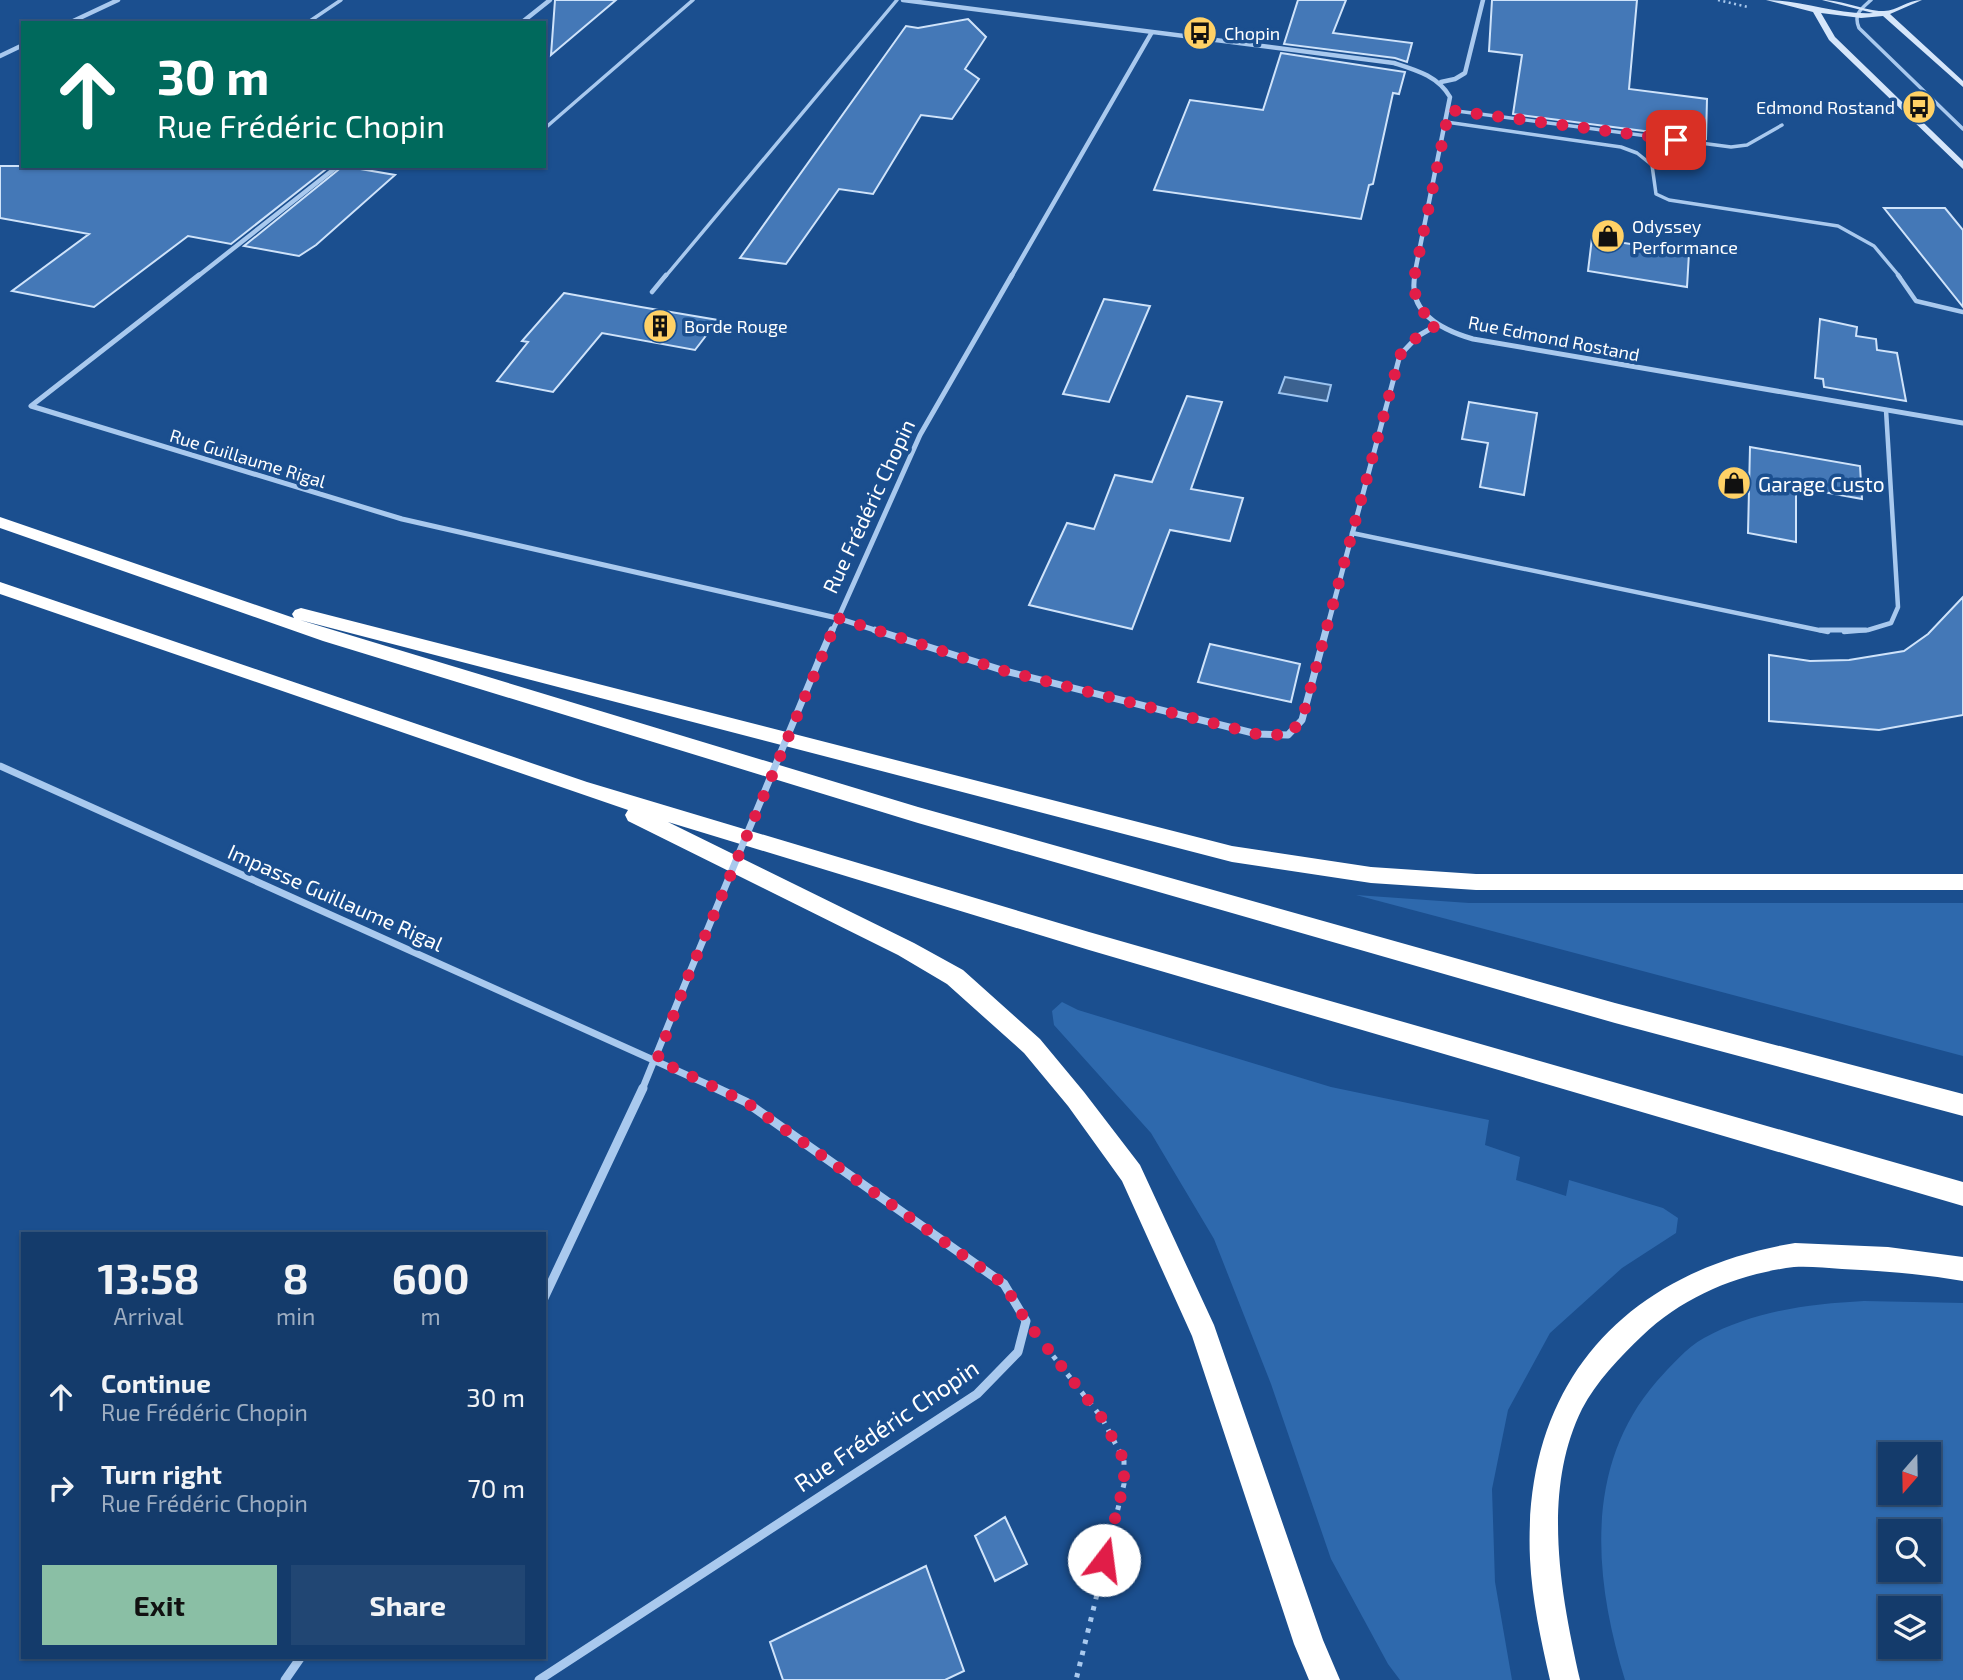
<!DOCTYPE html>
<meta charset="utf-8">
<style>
:root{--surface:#143b6b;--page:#214673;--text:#f1f3f6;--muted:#9dadc1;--line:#33557e;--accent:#8abfa5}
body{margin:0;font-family:"Exo 2",sans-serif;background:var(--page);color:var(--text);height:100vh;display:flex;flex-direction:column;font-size:26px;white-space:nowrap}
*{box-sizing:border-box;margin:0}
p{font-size:23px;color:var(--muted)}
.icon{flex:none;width:38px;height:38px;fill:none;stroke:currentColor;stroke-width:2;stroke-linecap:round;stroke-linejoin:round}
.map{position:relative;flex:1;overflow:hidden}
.details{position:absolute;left:21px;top:1232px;width:525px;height:427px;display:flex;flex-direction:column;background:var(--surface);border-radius:0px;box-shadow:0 2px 5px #0004,0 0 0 2px var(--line)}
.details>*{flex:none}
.hud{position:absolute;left:21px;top:21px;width:525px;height:147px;border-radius:0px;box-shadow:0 2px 5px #0004,0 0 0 2px var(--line);background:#00695c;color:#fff;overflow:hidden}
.needle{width:46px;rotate:200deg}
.buttons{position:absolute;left:1878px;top:1442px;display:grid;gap:14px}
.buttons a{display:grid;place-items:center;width:63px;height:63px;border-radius:0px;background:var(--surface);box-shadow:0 2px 5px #0004,0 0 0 2px var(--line);font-size:35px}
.pin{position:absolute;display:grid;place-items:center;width:60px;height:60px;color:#fff;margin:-30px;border-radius:14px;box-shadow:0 4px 10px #0006}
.me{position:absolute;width:77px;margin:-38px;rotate:15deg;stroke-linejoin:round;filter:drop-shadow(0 0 5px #0008)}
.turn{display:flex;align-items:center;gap:24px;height:147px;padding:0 21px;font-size:32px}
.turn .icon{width:91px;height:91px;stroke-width:2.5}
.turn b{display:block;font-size:49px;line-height:60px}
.eta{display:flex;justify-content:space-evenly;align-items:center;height:119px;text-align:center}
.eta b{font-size:42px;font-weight:700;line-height:49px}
.cta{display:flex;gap:14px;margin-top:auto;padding:14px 21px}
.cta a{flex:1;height:80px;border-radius:0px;background:var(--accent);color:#111;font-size:28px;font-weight:700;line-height:80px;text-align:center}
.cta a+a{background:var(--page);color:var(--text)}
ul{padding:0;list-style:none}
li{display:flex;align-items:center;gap:21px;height:91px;padding:0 21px}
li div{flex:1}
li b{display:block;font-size:26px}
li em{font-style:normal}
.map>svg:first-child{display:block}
.green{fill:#2e69ad;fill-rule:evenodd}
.water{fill:#3c6290;stroke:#9cc4f0;stroke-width:2}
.building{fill:#4478b7;stroke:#cfe3fa;stroke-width:2}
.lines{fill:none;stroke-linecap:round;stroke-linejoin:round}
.path-far1{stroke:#a9c9ee;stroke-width:2.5;stroke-dasharray:2 3.5;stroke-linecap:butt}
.path{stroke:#a9c9ee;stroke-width:5;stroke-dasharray:4.5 7;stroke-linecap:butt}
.lane-far2{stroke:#a9c9ee;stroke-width:3.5}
.lane-far1{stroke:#a9c9ee;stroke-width:4.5}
.lane{stroke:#a9c9ee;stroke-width:5}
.street-far3{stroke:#a9c9ee;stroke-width:4.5}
.street-far2{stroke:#a9c9ee;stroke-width:5}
.street-far1{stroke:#a9c9ee;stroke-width:7}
.street{stroke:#a9c9ee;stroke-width:9}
.secondary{fill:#d6e6fa;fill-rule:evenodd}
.highway{fill:#fff;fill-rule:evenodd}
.street-bridge{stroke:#a9c9ee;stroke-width:7}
.route{stroke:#e11d48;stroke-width:12;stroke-dasharray:0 21.6}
.labels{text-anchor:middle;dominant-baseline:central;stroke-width:7;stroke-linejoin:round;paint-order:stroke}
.far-poi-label{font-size:18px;fill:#fff;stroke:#1b4f8f;text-anchor:start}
.far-street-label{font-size:18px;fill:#fff;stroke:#1b4f8f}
.poi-label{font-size:21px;fill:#fff;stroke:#1b4f8f;text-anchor:start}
.street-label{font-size:21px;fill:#fff;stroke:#1b4f8f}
.near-street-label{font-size:24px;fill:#fff;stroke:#1b4f8f}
</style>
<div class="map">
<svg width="1963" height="1680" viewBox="0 0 1963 1680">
<rect width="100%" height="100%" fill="#1b4f8f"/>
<!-- green -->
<path class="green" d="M1356 895 1469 903H1963V1056Z
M1062 1002 1078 1010 1331 1087 1489 1120 1485 1145 1520 1157 1516 1180 1566 1196 1569 1180 1663 1208 1678 1218 1676 1233 1622 1268 1550 1333 1508 1410 1492 1489 1495 1582 1512 1680H1400L1388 1664 1331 1559 1271 1384 1214 1239 1151 1133 1054 1025 1052 1011Z
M1864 1301 1963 1303V1680H1625C1594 1579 1583 1466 1657 1381 1671 1366 1686 1348 1704 1338 1754 1311 1808 1304 1864 1301ZM1890 1454H1928V1493H1890ZM1928 1531V1570H1890V1531ZM1928 1608V1647H1890V1608Z"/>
<!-- water -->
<path class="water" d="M1285 377 1331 385 1327 401 1279 393Z"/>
<!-- building -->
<path class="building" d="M555 0H616L551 55Z
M1298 0H1346L1333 33 1412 43 1407 62 1395 58 1284 44Z
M1492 0H1637L1629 89 1707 99 1706 139 1513 114 1522 55 1489 51Z
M968 19 986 37 965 69 979 79 952 119 921 115 873 194 839 189 786 264 740 258 906 26 918 28Z
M1281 53 1405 72 1399 94 1393 93 1373 184 1369 185 1361 219 1154 190 1190 100 1263 110Z
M0 166H330L231 244 188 236 94 307 12 291 89 234 0 218Z
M343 166 395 175 316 245 299 256 244 246Z
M1884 208H1945L1963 230V307Z
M1592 238 1689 253 1687 287 1588 271Z
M564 293 641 307 718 320 695 350 602 333 553 392 497 381 528 342 522 341Z
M1104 299 1150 306 1109 402 1063 394Z
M1820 319 1857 327 1856 336 1876 339 1877 350 1897 353 1906 401 1824 387 1823 379 1815 378Z
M1187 396 1222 402 1191 489 1243 498 1230 541 1170 530 1132 629 1029 605 1067 523 1094 529 1115 475 1152 482Z
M1469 402 1537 413 1524 495 1480 487 1488 443 1462 439Z
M1750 447 1860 466 1862 499 1796 487V542L1748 533Z
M1963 597V715L1879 730 1769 721V655L1810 661 1849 660 1904 651 1928 634Z
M1210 644 1300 664 1291 702 1198 682Z
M1005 1517 1027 1564 995 1581 975 1536Z
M926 1566 964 1671 945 1680H783L770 1642Z"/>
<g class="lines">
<!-- path-far1 -->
<path class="path-far1" d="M1718 0 1748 7"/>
<!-- path -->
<path class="path" d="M1046 1347 1102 1418 1124 1460V1484L1076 1680"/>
<!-- lane-far2 -->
<path class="lane-far2" d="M1871 0C1861 9 1853 14 1859 28L1963 129
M307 23 341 0
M1449 110 1731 147 1747 145 1782 125
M1446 122 1621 147 1637 153 1652 165 1656 194 1669 200 1838 226 1874 246 1900 277
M544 129 693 0
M665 277 897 0"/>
<!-- lane-far1 -->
<path class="lane-far1" d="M1898 275 1916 301 1963 312
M652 292 666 275
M1352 533 1828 632
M1844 632 1868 630 1891 623 1898 607 1886 410"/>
<!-- lane -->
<path class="lane" d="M1820 630H1866"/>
<!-- street-far3 -->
<path class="street-far3" d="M903 0 1394 63C1416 70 1438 76 1450 97L1414 277
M69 23 118 0
M521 23 550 0
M0 56 23 45
M1441 82 1455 79 1465 73 1483 0
M197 277 338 166
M1011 277 1152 32"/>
<!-- street-far2 -->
<path class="street-far2" d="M199 275 31 406 402 519 837 618 881 632
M1415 275C1407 313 1442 330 1473 339L1963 423
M832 632 920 435 1012 275
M1326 632 1400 355 1418 336 1437 325"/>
<!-- street-far1 -->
<path class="street-far1" d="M875 630 1005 671 1257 734 1288 735 1302 720 1326 630
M819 660 832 630
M0 766 720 1090
M642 1090 687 979"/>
<!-- street -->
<path class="street" d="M544 1298 643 1088
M285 1680 301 1657
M539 1680 977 1394 1018 1352 1026 1321 1004 1284 746 1102 716 1088"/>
<!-- secondary -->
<path class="secondary" d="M1766 0C1802 0 1836 15 1873 13L1822 0C1843 0 1868 12 1884 11 1897 11 1907 0 1922 0L1890 14 1963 81V87L1883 16 1861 18 1821 13 1835 37 1963 161V169L1829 40 1813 12Z"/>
<!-- highway -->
<path class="highway" d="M0 517 294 618 292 614 295 610 301 608 1232 846 1371 867 1476 874H1963V890H1476L1371 883 1232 862 300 620 918 807 1615 1003 1963 1094V1116L1615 1023 918 823 323 641 0 528Z
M0 582 587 782 1089 932 1963 1182V1206L1089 950 668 822 914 943 963 970 1040 1039 1084 1092 1140 1165 1214 1325 1323 1640 1340 1680H1309L1294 1644 1192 1336 1122 1181 1068 1106 1024 1053 947 984 898 955 628 821 625 815 628 810 0 594Z
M1795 1243 1888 1247 1963 1257V1281C1923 1274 1883 1271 1842 1269 1826 1268 1810 1266 1794 1267 1738 1274 1684 1296 1642 1336 1620 1357 1596 1382 1582 1409 1541 1492 1561 1595 1580 1680H1550C1541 1640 1532 1600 1530 1559 1522 1383 1625 1271 1795 1243Z"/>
<!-- street-bridge -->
<path class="street-bridge" d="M687 979 819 660"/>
</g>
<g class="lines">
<!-- route -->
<path class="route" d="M1104 1560 1124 1484V1460L1102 1418 1026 1321 1004 1284 746 1102 657 1060 687 979 838 618 1005 671 1257 734 1288 735 1302 720 1400 355 1418 336 1437 325 1418 307 1413 283 1449 110 1676 140"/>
</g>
<!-- icons -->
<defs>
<g id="bus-disc" transform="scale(1.75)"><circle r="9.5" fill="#ffd166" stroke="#1b4f8f"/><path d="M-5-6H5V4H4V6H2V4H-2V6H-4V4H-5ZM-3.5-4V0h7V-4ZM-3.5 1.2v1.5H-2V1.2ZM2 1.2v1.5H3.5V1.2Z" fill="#111"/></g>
<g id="shop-disc" transform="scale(1.75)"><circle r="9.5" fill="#ffd166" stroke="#1b4f8f"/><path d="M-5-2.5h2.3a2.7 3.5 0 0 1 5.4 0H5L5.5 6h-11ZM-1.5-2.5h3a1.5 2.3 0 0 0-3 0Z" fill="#111"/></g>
<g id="building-disc" transform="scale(1.75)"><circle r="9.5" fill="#ffd166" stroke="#1b4f8f"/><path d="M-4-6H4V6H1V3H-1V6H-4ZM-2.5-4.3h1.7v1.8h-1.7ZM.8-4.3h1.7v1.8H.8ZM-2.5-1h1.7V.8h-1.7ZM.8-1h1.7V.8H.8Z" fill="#111"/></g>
</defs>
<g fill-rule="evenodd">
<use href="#bus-disc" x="1200" y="33"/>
<use href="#bus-disc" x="1919" y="107"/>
<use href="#shop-disc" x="1608" y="236"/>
<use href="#building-disc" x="660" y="326"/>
<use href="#shop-disc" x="1734" y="483"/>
</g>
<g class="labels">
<!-- far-poi labels -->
<g class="far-poi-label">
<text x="1224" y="33">Chopin</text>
<text x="1895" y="107" text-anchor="end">Edmond Rostand</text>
<text x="1632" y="226">Odyssey<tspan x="1632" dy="21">Performance</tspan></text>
<text x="684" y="326">Borde Rouge</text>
</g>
<!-- far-street labels -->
<g class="far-street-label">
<text transform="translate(1554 338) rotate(11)">Rue Edmond Rostand</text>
<text transform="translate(248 458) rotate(17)">Rue Guillaume Rigal</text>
</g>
<!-- poi labels -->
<g class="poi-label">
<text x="1758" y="483">Garage Custo</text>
</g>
<!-- street labels -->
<g class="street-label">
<text transform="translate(868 506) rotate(-65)">Rue Frédéric Chopin</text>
<text transform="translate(336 897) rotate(24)">Impasse Guillaume Rigal</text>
</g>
<!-- near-street labels -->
<g class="near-street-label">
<text transform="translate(886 1425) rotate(-34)">Rue Frédéric Chopin</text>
</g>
</g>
</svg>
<div class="buttons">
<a><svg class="needle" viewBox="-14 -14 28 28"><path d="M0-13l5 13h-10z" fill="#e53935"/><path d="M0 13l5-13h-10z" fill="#9dadc1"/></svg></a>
<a><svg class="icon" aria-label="search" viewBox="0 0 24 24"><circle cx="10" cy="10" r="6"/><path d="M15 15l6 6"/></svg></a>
<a><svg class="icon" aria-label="layers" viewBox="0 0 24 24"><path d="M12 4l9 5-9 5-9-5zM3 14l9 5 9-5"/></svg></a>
</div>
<div class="pin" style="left:1676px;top:140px;background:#d93025"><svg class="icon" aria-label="arrive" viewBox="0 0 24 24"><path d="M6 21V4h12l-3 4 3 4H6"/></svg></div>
<svg class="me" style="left:1104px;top:1560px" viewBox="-20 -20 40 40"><circle r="19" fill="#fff"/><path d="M0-13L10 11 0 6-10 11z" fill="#e11d48"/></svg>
<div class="hud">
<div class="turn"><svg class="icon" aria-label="ahead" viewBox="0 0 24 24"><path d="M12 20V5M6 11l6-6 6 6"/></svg><div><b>30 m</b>Rue Frédéric Chopin</div></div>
</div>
<section class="details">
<div class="eta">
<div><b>13:58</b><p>Arrival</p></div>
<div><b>8</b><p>min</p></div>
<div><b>600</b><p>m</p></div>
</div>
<ul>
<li><svg class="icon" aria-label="ahead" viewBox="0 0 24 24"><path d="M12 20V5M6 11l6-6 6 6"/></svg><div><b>Continue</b><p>Rue Frédéric Chopin</p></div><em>30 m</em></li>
<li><svg class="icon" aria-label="right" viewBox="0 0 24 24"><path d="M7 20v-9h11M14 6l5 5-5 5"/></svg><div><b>Turn right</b><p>Rue Frédéric Chopin</p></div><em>70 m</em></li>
</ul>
<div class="cta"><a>Exit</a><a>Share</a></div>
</section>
</div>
